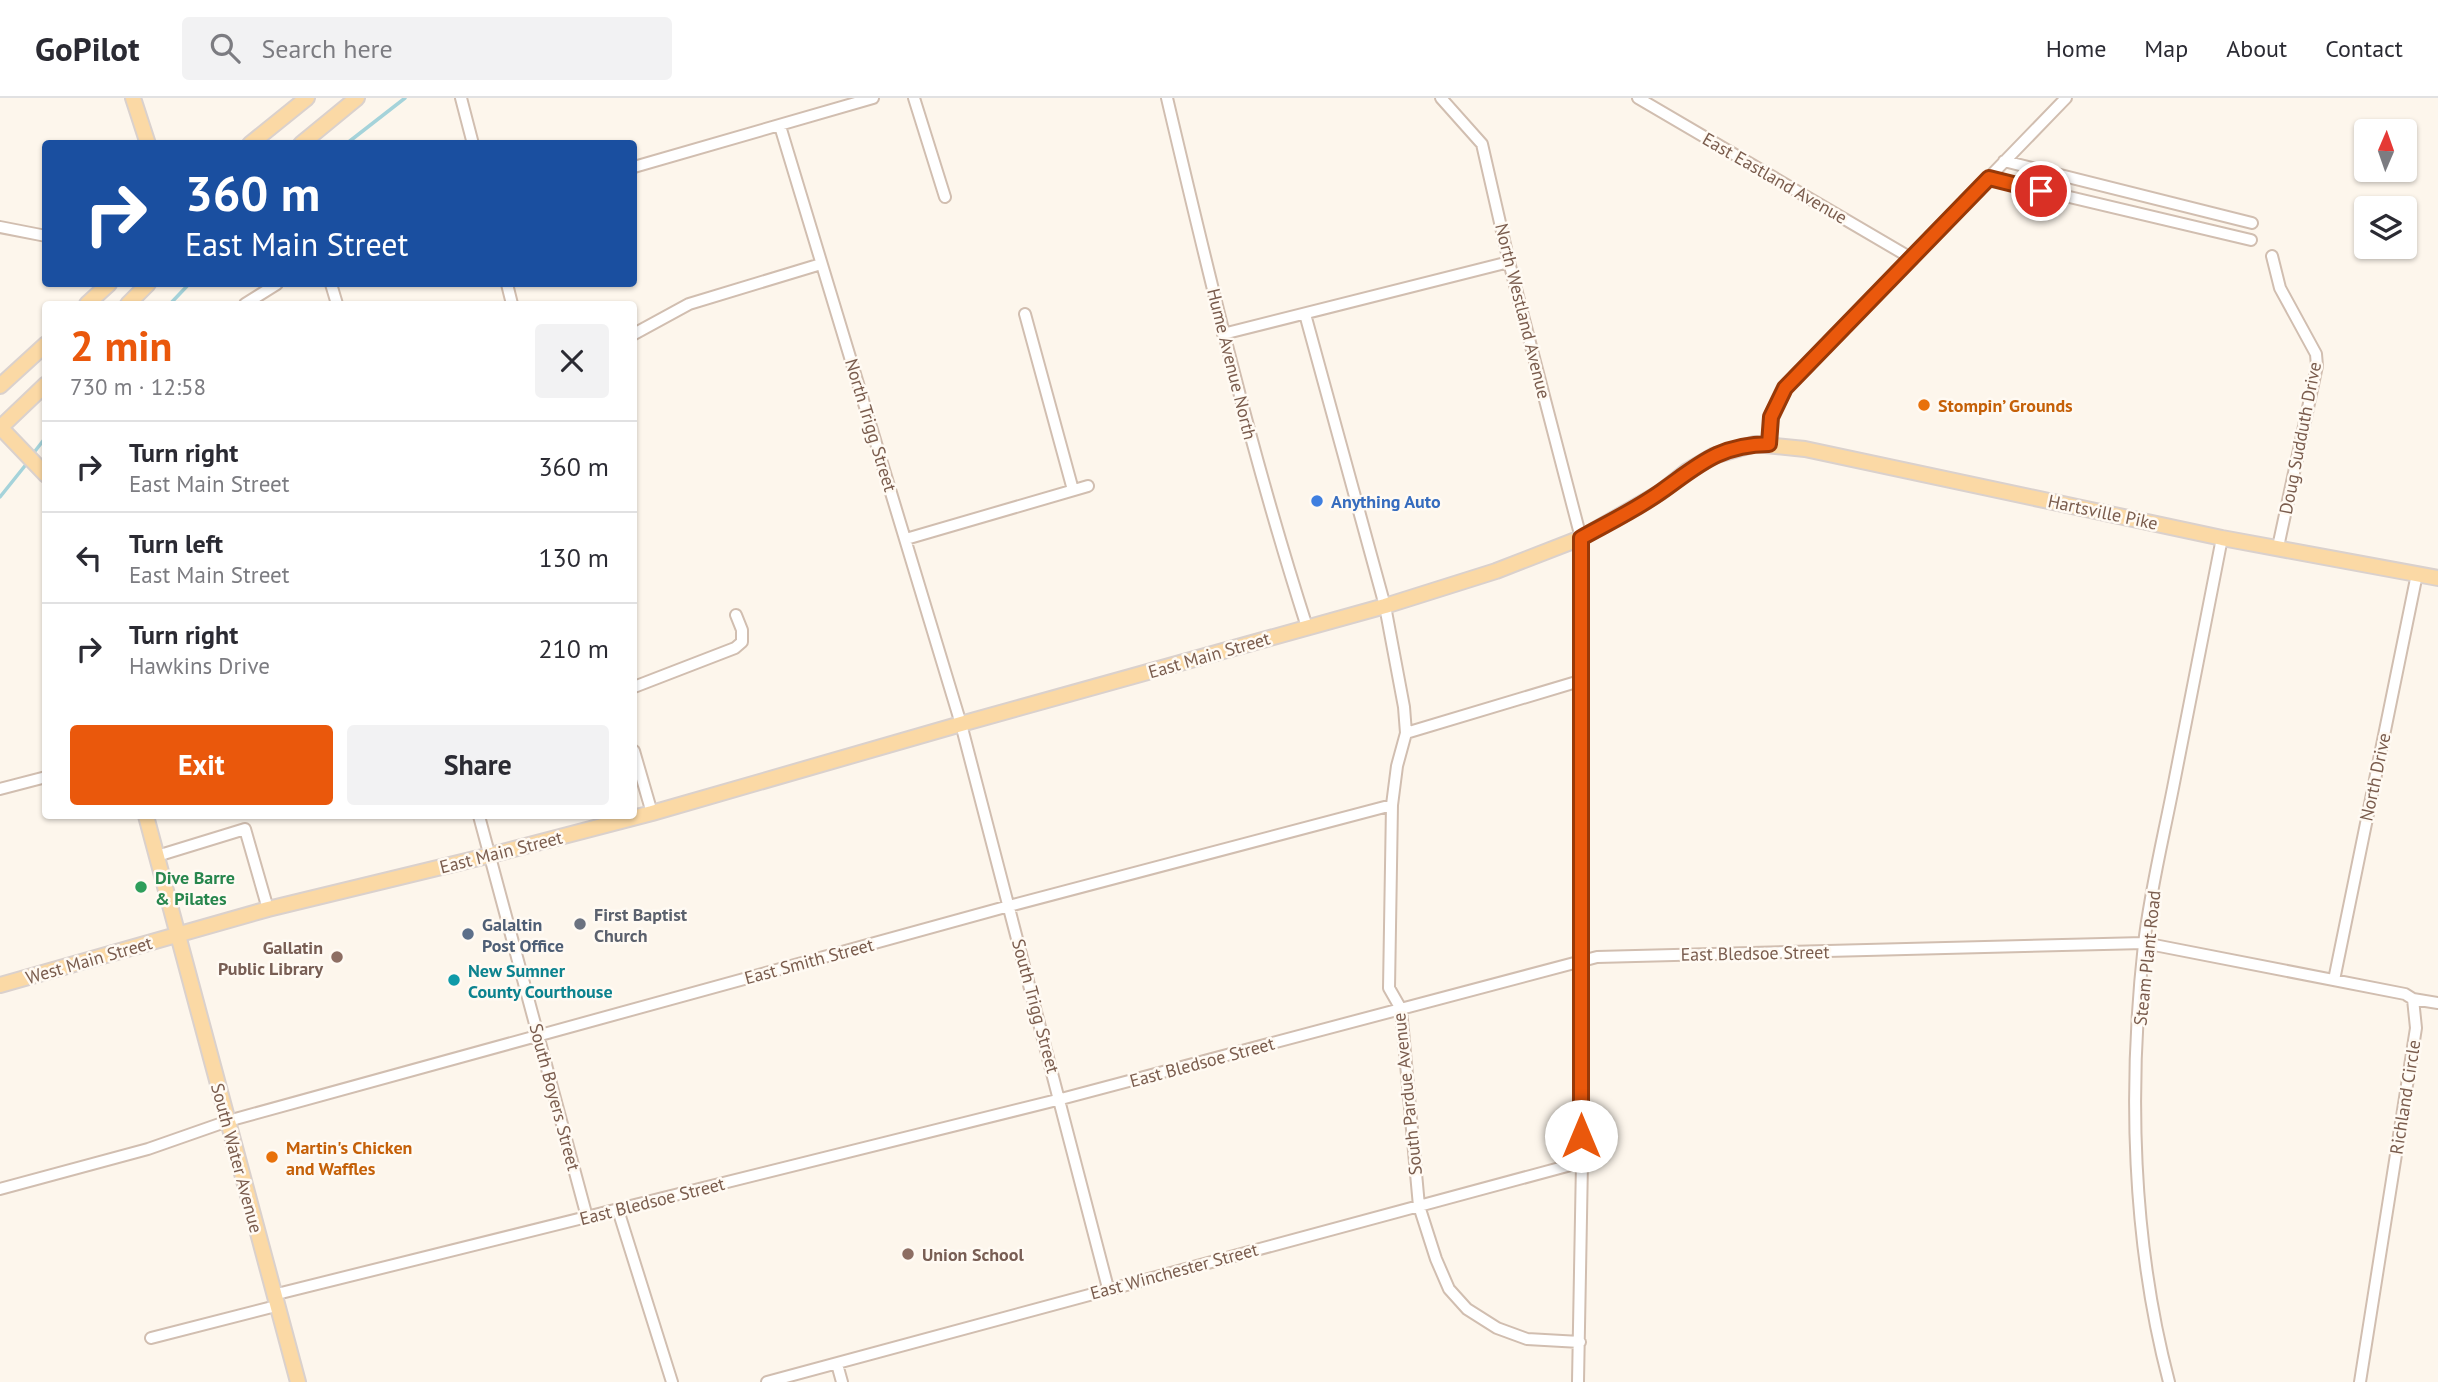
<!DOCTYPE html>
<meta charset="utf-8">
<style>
:root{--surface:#fff;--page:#f2f2f3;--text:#2b2b33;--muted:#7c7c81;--line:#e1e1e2;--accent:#ea580c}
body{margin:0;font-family:"PT Sans",sans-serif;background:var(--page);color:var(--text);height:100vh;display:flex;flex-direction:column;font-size:26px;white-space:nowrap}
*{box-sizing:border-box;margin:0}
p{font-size:23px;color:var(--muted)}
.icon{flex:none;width:38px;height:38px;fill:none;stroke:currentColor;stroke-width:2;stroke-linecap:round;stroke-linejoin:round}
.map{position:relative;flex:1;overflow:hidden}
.sheet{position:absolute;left:42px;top:203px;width:595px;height:518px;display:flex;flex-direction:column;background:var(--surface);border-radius:7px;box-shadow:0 2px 5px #0004}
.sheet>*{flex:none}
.hud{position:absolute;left:42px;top:42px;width:595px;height:147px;border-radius:7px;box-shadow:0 2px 5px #0004;background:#1a4fa0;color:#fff;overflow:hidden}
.needle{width:46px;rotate:2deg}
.fabs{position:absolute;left:2354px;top:21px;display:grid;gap:14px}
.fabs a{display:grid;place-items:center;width:63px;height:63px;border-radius:7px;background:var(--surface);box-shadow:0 2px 5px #0004;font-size:35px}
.pin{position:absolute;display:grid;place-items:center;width:60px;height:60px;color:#fff;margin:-30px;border:4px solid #fff;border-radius:50%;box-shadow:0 2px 7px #0007}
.me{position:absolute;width:77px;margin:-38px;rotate:0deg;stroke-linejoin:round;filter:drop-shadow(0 0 5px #0008)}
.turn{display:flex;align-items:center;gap:24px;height:147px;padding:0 28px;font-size:32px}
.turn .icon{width:91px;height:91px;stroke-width:2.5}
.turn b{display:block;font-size:49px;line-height:60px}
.round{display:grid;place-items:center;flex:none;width:74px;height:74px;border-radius:7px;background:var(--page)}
.head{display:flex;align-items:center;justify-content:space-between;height:119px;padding:0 28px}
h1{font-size:42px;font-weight:700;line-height:52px;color:var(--accent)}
.action{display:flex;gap:14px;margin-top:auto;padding:14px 28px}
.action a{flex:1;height:80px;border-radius:7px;background:var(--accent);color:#fff;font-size:28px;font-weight:700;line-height:80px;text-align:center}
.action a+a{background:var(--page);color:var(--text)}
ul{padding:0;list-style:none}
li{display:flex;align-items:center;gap:21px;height:91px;padding:0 28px;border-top:2px solid var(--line)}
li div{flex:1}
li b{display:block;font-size:26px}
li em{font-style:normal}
header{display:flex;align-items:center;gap:42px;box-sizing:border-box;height:98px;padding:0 35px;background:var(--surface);border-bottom:2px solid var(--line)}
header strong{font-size:33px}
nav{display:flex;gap:38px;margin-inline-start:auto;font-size:24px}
.search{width:490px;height:63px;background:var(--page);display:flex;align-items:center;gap:18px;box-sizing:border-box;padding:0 24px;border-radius:7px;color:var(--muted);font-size:26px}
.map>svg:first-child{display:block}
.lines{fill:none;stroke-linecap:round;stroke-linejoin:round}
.stream{stroke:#a5d3da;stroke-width:3.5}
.minor-casing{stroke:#d1beb0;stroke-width:14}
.major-casing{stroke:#dad1cd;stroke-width:18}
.minor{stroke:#fff;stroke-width:10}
.major{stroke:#fbd9a5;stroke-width:14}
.route-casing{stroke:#983908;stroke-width:18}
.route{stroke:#ea580c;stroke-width:12}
.food-dot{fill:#e8710a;stroke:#fffaf3;stroke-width:2.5}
.shop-dot{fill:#3f7fe0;stroke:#fffaf3;stroke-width:2.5}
.leisure-dot{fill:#2e9e5b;stroke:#fffaf3;stroke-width:2.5}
.worship-dot{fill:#6b7280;stroke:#fffaf3;stroke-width:2.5}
.service-dot{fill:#5c6f8a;stroke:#fffaf3;stroke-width:2.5}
.education-dot{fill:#8d6e63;stroke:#fffaf3;stroke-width:2.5}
.culture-dot{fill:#0f9aa8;stroke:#fffaf3;stroke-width:2.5}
.labels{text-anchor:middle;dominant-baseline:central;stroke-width:5;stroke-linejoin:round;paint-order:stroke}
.street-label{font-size:18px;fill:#7a5c4d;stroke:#fffaf3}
.food-label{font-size:18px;font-weight:bold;fill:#c56008;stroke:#fffaf3;text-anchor:start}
.shop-label{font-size:18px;font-weight:bold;fill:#366cbe;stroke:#fffaf3;text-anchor:start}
.leisure-label{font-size:18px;font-weight:bold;fill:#27864d;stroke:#fffaf3;text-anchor:start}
.worship-label{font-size:18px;font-weight:bold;fill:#5b616d;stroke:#fffaf3;text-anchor:start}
.service-label{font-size:18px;font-weight:bold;fill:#4e5e75;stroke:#fffaf3;text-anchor:start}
.education-label{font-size:18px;font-weight:bold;fill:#785e54;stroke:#fffaf3;text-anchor:end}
.culture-label{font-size:18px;font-weight:bold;fill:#0d838f;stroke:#fffaf3;text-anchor:start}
</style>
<header>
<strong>GoPilot</strong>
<div class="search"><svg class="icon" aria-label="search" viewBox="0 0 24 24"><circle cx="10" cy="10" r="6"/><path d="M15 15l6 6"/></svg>Search here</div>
<nav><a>Home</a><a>Map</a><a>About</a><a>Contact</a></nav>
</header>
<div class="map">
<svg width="2438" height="1284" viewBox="0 0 2438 1284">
<rect width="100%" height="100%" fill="#fdf6ec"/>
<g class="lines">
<!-- stream -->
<path class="stream" d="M346 46 405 0
M170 206 189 186
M32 357 46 339
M0 399 28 364"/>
<!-- minor casing -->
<g class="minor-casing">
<path id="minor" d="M461 0 473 46
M914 0 945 99
M1167 0C1209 178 1251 355 1307 529
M1441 0 1482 46 1509 164 1581 440 1582 1064 1578 1284
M1638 0 1911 160
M780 28 961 626 1108 1190
M2004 63 2252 125
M634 69 873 0
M1989 80 2251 142
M0 129 46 138
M2272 158 2280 190 2316 256 2317 268 2278 449
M331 186 337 206
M507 186 512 206
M245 206 277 186
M1025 216 1073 392
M1305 216 1385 508 1404 609 1406 635 1397 668 1392 707 1389 890 1401 911 1419 1108 1436 1161 1449 1191 1467 1211 1497 1230 1527 1241 1580 1244
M634 236 689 206 821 166
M1223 236 1509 164
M1769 346 1771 319 1785 290 2066 0
M906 441 1088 388
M634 589 735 550 742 544V532L736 517
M1406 635 1583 582
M634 653 652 715
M0 691 46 679
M479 718 587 1119
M157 758 245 731 268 811
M2334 882 2417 476
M2413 901 2438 905
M0 1091 148 1051 228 1023 1009 808 1392 707
M618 1112 672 1284
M273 1197 1061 1001 1597 859 2144 845 2405 896 2413 901 2416 930 2360 1284
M151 1240 276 1208
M837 1266 842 1284
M767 1284 1582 1064
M2169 1284C2132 1144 2128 990 2144 846 2150 794 2163 741 2173 690 2189 606 2206 523 2222 440"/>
</g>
<!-- major casing -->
<g class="major-casing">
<path id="major" d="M133 0 148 46
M250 46 307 0
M301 46 357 0
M87 206 109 186
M128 206 148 186
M0 288 46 246
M0 329 46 377
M0 330 46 286
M146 718 298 1284
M0 887 268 811 491 757 652 715 961 626 1385 508 1496 473 1581 440 1661 394 1687 373 1713 358 1755 346 1805 351 2222 440 2438 480"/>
</g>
<!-- minor -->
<use href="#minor" class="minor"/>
<!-- major -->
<use href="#major" class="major"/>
</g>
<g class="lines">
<!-- route casing -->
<g class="route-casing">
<path id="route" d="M1581 1038V440C1608 425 1637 411 1662 393 1700 366 1719 347 1769 346L1771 319 1785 290 1989 80 2041 93"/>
</g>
<!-- route -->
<use href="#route" class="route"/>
</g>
<!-- markers -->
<g class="food-dot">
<circle cx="1924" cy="307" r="7"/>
<circle cx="272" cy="1059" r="7"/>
</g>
<circle class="shop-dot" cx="1317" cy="403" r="7"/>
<circle class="leisure-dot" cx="141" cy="789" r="7"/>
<circle class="worship-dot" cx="580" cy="826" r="7"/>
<circle class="service-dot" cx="468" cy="836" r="7"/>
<g class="education-dot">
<circle cx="337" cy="859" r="7"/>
<circle cx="908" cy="1156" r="7"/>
</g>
<circle class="culture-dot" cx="454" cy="882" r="7"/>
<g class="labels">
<!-- street labels -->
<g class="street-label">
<text transform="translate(1775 80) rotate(30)">East Eastland Avenue</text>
<text transform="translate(1523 213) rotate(76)">North Westland Avenue</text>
<text transform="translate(1232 266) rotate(76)">Hume Avenue North</text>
<text transform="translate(871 327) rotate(73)">North Trigg Street</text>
<text transform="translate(2300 340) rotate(-79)">Doug Sudduth Drive</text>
<text transform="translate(2103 414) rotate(12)">Hartsville Pike</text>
<text transform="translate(1209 557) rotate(-16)">East Main Street</text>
<text transform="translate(2375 679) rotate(-78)">North Drive</text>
<text transform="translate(501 754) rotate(-14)">East Main Street</text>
<text transform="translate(1755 855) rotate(-1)">East Bledsoe Street</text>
<text transform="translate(2147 860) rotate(-84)">Steam Plant Road</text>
<text transform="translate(89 862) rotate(-16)">West Main Street</text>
<text transform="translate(809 863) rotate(-15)">East Smith Street</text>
<text transform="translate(1036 908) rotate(75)">South Trigg Street</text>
<text transform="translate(1202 964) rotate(-15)">East Bledsoe Street</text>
<text transform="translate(1407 996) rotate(-96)">South Pardue Avenue</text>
<text transform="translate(555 999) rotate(75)">South Boyers Street</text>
<text transform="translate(2405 999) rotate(-81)">Richland Circle</text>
<text transform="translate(237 1060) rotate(75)">South Water Avenue</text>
<text transform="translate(652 1103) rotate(-14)">East Bledsoe Street</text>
<text transform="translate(1174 1173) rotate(-15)">East Winchester Street</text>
</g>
<!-- food labels -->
<g class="food-label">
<text x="1938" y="307">Stompin’ Grounds</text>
<text x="286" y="1049">Martin's Chicken<tspan x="286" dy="21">and Waffles</tspan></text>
</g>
<!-- shop labels -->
<g class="shop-label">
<text x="1331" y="403">Anything Auto</text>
</g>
<!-- leisure labels -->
<g class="leisure-label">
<text x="155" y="779">Dive Barre<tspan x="155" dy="21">&amp; Pilates</tspan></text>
</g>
<!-- worship labels -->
<g class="worship-label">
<text x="594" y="816">First Baptist<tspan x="594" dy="21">Church</tspan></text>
</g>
<!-- service labels -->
<g class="service-label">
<text x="482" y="826">Galaltin<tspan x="482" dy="21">Post Office</tspan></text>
</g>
<!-- education labels -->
<g class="education-label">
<text x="323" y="849">Gallatin<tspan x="323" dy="21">Public Library</tspan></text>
<text x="922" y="1156" text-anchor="start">Union School</text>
</g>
<!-- culture labels -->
<g class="culture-label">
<text x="468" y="872">New Sumner<tspan x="468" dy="21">County Courthouse</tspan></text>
</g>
</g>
</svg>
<div class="fabs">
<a><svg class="needle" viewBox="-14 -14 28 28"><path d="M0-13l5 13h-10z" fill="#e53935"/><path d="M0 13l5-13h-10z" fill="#7c7c81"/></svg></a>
<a><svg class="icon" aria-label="layers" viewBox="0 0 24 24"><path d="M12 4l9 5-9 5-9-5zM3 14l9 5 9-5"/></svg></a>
</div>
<div class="pin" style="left:2041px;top:93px;background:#d93025"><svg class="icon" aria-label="arrive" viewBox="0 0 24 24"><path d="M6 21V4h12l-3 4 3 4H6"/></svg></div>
<svg class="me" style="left:1581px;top:1038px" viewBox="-20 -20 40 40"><circle r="19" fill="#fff"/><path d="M0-13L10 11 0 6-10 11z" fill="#ea580c"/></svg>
<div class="hud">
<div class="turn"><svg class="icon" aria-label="right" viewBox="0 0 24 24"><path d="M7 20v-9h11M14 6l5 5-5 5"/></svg><div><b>360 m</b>East Main Street</div></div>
</div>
<section class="sheet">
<div class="head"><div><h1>2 min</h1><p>730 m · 12:58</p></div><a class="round"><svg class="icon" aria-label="close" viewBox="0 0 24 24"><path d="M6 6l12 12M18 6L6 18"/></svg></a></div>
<ul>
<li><svg class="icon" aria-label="right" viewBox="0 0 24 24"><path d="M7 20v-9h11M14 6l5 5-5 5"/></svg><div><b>Turn right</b><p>East Main Street</p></div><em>360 m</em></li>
<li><svg class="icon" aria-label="left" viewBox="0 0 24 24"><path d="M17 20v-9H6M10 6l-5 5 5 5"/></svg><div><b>Turn left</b><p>East Main Street</p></div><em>130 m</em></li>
<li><svg class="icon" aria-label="right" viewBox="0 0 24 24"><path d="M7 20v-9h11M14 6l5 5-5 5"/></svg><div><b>Turn right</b><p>Hawkins Drive</p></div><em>210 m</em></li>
</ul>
<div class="action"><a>Exit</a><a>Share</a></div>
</section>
</div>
